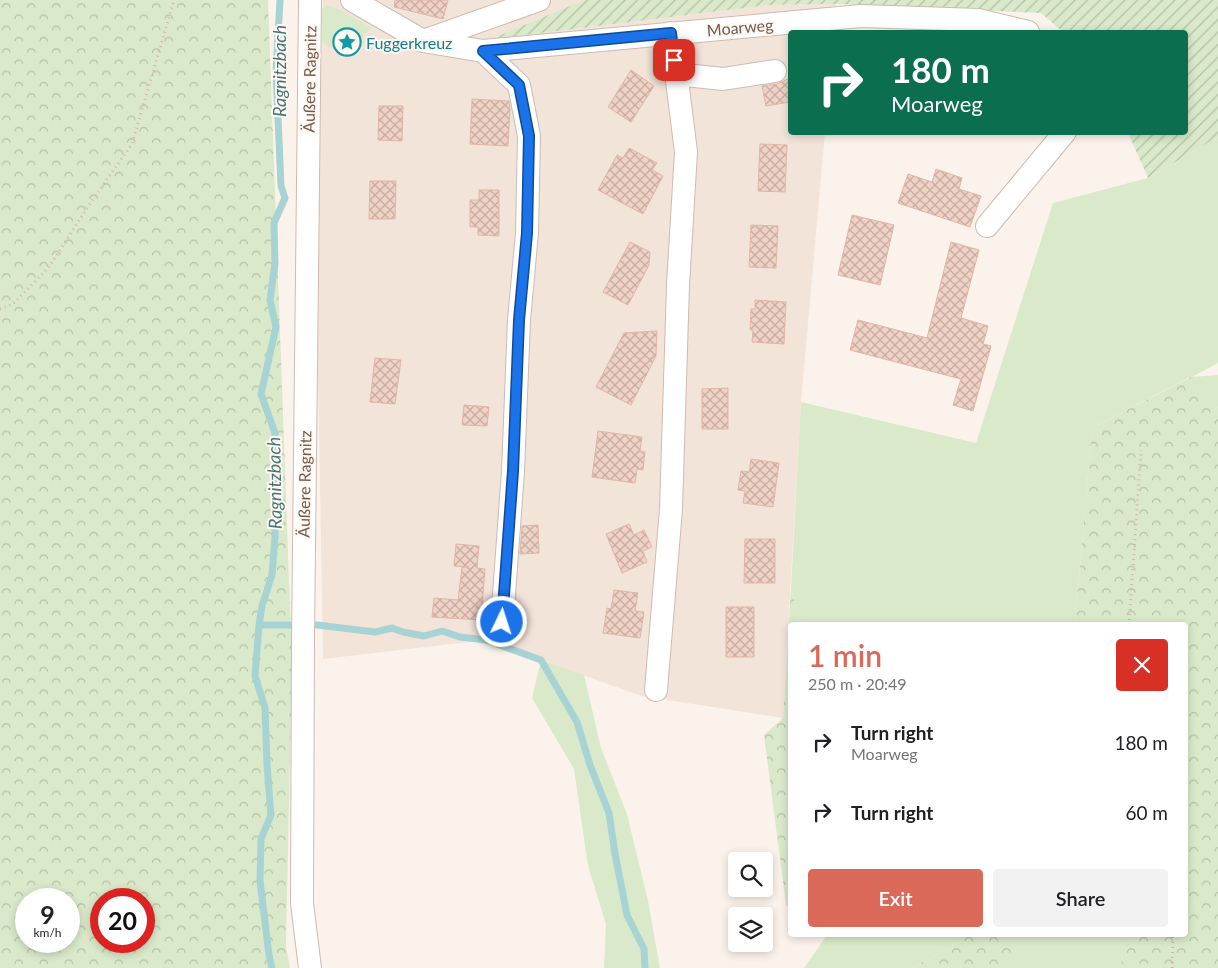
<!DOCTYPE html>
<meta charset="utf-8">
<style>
:root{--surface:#fff;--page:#f2f2f2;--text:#202124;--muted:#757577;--accent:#db695a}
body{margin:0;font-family:Lato,sans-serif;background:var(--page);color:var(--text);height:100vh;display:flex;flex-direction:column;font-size:19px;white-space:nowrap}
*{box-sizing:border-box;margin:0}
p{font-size:16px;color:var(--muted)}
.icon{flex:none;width:28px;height:28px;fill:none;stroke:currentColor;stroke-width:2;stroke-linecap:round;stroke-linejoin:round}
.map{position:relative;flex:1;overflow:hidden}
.drawer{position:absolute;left:788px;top:622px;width:400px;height:315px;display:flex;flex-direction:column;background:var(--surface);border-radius:5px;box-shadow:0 2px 8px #0003}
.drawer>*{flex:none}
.hud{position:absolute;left:788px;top:30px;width:400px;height:105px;border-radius:5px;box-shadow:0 2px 8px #0003;background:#0b6e4f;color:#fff;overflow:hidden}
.controls{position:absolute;left:728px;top:852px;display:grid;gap:10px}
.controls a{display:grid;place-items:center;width:45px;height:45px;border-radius:5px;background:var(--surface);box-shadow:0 2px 8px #0003;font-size:25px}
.speed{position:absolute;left:15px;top:888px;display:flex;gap:10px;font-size:25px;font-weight:700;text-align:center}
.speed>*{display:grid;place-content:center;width:65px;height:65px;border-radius:50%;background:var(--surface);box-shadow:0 2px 8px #0003;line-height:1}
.speed small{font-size:12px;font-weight:400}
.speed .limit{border:8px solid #d22;background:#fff;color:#111}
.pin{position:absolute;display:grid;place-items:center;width:42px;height:42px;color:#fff;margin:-21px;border-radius:10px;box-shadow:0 2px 8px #0006}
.me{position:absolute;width:55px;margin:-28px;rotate:4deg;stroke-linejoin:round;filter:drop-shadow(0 0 4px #0008)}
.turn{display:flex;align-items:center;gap:18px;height:105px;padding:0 20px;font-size:22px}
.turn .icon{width:65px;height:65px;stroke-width:2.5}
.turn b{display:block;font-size:35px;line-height:42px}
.round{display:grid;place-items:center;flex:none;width:52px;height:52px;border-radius:5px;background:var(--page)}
.summary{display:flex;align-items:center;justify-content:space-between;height:85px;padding:0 20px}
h1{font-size:30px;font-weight:600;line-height:38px;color:var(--accent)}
.cta{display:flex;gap:10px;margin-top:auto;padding:10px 20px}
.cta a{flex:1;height:58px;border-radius:5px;background:var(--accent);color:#fff;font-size:20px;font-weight:600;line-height:58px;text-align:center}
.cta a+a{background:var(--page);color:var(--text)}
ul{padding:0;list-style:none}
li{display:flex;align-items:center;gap:15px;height:70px;padding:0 20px}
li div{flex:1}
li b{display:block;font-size:19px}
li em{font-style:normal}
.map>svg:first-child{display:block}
.residential{fill:#f3e4da}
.grass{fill:#dae9ca}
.forest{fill:url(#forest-crowns);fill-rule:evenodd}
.garden{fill:url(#garden-furrows)}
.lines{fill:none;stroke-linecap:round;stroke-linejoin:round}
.stream{stroke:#a7d3d5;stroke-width:7}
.building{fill:url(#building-cross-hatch);stroke:#e0b6a6}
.minor-casing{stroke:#cdbbb1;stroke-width:24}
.path{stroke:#d4b4a7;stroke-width:3;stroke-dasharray:1 4;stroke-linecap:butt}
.minor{stroke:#fff;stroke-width:22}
.route-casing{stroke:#114b97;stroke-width:12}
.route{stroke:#1a73e8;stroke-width:9}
.labels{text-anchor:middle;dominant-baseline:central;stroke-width:4;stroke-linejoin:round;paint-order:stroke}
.street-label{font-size:16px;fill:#75594f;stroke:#fef8f1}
.culture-label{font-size:16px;fill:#0d838f;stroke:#fef8f1;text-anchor:start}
.water-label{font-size:18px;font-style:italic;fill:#437678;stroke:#fef8f1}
</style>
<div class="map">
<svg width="1218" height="968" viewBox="0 0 1218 968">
<defs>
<pattern id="forest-crowns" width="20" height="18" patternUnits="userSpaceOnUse" patternTransform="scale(1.25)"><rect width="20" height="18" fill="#dae9ca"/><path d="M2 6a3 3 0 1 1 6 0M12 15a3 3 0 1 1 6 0" fill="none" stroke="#b5c0a6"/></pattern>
<pattern id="garden-furrows" width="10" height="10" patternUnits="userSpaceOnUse" patternTransform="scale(1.25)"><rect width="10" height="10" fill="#dae9ca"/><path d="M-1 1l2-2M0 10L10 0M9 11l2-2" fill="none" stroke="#b5c0a6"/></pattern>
<pattern id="building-cross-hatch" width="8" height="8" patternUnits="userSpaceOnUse" patternTransform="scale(1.25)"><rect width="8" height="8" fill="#efd1c5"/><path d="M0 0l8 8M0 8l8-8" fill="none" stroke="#c6ada2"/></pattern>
</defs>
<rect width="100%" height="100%" fill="#fbf3eb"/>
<!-- residential -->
<path class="residential" d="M323 0H584L493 38 768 5 836 4 833 32H790V132L825 133 801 402 783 718 641 696 486 640 323 659 316 253Z"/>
<!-- grass -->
<path class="grass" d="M328 5 340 10 372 28 355 43 339 51 322 43V9Z
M1218 137V363L1192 377 1218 375V408L1190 377 1092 428 1075 625H801L791 588 801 402 976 443 1053 203 1148 178Z
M541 660 584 675 601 748 627 814 648 901 660 968H604L606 924 588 866 574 769 532 698Z
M827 935H956L952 947 911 968H804Z
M1013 935H1123L1121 968H1013Z"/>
<!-- forest -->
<path class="forest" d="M0 0H268L292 663 286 946 290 968H0ZM26 899H69V941H26ZM101 899H144V941H101Z
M1191 377 1218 408V968H1121L1123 935H1185V625H1075L1092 428Z
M791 588 801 625H790V906L786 905 764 735 783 718Z
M956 935H1013V968H911L952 947Z"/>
<!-- garden -->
<path class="garden" d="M584 0H1218V137L1148 178 1128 133 1185 132V32H1063L1041 13 836 4 768 5 491 39Z"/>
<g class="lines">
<!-- stream -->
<path class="stream" d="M259 625H290
M317 625 375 632 392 628 403 632 424 636 442 631 460 637 486 640 541 660 577 722 590 765 609 813 615 854 627 915 644 949 645 968
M272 968 269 955 260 881 261 839 271 815 267 765 265 708 255 676 259 625 262 606 272 575 275 537V433L261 394 276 327 270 300 275 264 274 223 285 198 281 186 276 73 280 0"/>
</g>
<!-- building -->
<path class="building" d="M395 0H448L443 19 394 7Z
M631 70 654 86 631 122 608 107Z
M790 78V102L766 106 762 86 777 84Z
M472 99 509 101 510 109 508 146 470 144Z
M379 106H403L402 141 378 140Z
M760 144 787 145 785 192 758 191Z
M629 148 657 163 652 170 663 176 643 214 598 190 617 155 623 158Z
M936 169 962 178 959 189 981 196 970 227 898 203 908 174 932 182Z
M370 181H396L395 219H369Z
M479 190H499V236L478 235V227H470V200H479Z
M852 215 894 225 880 285 838 275Z
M751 225 778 226 776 268 749 267Z
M630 242 650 252 649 265 628 305 603 292Z
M951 242 979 250 961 318 988 326 983 344 991 346 973 411 953 405 961 379 850 350 858 320 927 338Z
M755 300 786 302 784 344 752 342 753 330H750L751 309H755Z
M657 331 656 356 631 405 596 387 624 333Z
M375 358 401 360 395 404 370 402Z
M728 388V429H702V389Z
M464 405 489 407 487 426 462 425Z
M598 431 642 437 640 451 645 452 643 470 637 469 635 483 592 477Z
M751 459 779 463 773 507 743 503 745 491 738 490 741 471 749 472Z
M629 524 634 535 644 530 652 547 643 551 647 562 622 573 606 534Z
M538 525 539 553 520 554 522 526Z
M745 539H775V583H744Z
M456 544 479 546 477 568 485 569 481 620 432 617 434 598 458 600 462 567H469L454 566Z
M614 590 638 593 635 611 644 612 640 638 603 633 607 608 611 609Z
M726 607H754V657H726Z"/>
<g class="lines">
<!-- minor casing -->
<g class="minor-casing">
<path id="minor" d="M310 0 303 640 302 903 310 968
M352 0 423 41 539 0
M423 41 483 51 861 16 978 20 1028 32
M483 51 519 85 529 136 527 233 519 320 513 471 502 622
M676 74 723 79 775 71
M987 226 1065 132
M656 690 671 509 678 285 686 152 671 33"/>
</g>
<!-- path -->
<path class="path" d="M0 309 13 304 49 267 91 202 132 144 174 0
M1129 625 1141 450
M1172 968 1173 935"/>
<!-- minor -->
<use href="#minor" class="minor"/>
</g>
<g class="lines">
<!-- route casing -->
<g class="route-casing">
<path id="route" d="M502 622 513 471 519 320 527 233 529 136 519 85 483 51 671 33 674 60"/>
</g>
<!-- route -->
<use href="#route" class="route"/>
</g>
<!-- icons -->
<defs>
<g id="sight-ring" transform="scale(1.4375)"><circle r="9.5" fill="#fef8f1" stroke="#0f9aa8" stroke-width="1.5"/><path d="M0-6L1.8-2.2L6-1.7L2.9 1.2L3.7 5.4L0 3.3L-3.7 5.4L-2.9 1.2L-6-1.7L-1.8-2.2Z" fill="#0f9aa8"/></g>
</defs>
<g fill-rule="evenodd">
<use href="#sight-ring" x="347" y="42"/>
</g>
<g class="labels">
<!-- street labels -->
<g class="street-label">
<text transform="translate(740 27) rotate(-5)">Moarweg</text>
<text transform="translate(309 79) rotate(-89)">Äußere Ragnitz</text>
<text transform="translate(304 484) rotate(-89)">Äußere Ragnitz</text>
</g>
<!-- culture labels -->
<g class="culture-label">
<text x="366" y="42">Fuggerkreuz</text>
</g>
<!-- water labels -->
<g class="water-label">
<text transform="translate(279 71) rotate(-90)">Ragnitzbach</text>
<text transform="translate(274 483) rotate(-91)">Ragnitzbach</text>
</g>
</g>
</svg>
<div class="controls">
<a><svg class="icon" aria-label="search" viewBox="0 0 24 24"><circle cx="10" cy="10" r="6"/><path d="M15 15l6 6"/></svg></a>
<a><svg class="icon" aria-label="layers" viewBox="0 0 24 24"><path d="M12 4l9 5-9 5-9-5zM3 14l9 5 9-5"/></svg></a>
</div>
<div class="speed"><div>9<small>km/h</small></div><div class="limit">20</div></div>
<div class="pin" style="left:674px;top:60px;background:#d93025"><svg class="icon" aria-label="arrive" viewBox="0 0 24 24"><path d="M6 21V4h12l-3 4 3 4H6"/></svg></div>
<svg class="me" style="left:502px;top:622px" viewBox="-20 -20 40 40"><circle r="17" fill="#1a73e8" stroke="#fff" stroke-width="3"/><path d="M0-11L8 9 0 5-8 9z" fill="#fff"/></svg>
<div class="hud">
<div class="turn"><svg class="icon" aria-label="right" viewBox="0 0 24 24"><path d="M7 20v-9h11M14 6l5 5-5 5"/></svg><div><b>180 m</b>Moarweg</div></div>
</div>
<section class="drawer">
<div class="summary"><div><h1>1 min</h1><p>250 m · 20:49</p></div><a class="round" style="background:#d93025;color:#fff"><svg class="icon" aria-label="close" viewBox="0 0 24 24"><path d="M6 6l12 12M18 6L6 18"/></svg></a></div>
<ul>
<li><svg class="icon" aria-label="right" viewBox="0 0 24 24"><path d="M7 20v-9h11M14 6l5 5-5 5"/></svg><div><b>Turn right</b><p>Moarweg</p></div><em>180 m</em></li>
<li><svg class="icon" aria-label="right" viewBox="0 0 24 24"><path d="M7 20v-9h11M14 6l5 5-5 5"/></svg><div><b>Turn right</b></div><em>60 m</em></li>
</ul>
<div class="cta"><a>Exit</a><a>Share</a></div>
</section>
</div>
